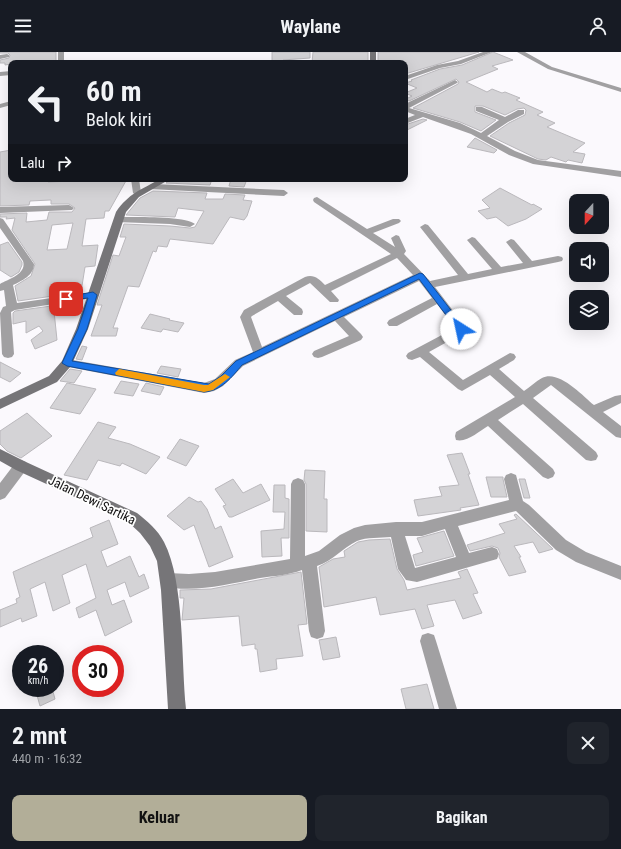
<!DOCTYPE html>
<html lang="id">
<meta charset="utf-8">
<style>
:root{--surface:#171b24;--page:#20242c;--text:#f1f3f6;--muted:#9ea1a6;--accent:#b2ae98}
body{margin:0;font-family:"Roboto Condensed",sans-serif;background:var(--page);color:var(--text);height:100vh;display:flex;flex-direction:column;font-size:15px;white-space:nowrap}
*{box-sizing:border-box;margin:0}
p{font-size:13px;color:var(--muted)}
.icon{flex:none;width:22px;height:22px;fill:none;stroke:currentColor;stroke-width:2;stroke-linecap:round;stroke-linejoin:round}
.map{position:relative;height:657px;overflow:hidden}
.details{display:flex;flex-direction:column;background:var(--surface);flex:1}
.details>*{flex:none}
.top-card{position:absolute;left:8px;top:8px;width:400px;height:122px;border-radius:8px;box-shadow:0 4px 16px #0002;background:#171b24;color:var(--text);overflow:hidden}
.needle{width:26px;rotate:201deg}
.tools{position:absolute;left:569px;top:142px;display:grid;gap:8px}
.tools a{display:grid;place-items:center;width:40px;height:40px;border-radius:8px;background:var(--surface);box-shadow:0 4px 16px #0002;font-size:20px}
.speed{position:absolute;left:12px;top:593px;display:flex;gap:8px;font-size:20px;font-weight:700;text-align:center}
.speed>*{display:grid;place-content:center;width:52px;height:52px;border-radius:50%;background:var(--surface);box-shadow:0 4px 16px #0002;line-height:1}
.speed small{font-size:10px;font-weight:400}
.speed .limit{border:6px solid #d22;background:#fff;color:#111}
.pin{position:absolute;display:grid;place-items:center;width:34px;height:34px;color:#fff;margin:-17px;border-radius:8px;box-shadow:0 2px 6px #0006}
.me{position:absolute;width:44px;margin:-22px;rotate:325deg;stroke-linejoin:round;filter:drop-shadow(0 0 3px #0008)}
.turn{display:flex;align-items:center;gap:14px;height:84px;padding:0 12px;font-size:18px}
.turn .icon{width:52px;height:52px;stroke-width:2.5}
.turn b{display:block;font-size:28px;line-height:34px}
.then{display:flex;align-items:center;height:38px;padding:0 12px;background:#0003;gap:8px;font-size:15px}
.round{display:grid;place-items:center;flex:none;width:42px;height:42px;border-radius:8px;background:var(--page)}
.overview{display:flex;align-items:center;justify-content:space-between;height:68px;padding:0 12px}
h1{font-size:24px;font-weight:700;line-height:30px}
.action{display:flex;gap:8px;margin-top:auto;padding:8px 12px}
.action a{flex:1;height:46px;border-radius:8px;background:var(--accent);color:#111;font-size:16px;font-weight:700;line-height:46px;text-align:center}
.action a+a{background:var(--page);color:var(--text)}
header{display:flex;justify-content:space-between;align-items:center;height:52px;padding:0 12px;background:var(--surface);font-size:18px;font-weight:700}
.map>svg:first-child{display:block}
.building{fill:#d4d3d6;stroke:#bab8bc;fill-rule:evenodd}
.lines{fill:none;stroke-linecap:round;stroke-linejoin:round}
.street{fill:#a1a0a2;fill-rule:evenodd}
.secondary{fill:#767578;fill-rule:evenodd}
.route{fill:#1a73e8;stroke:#114b97}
.slow{fill:#f59e0b}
.labels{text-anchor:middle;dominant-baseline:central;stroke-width:3.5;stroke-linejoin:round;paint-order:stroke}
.near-street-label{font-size:13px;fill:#111011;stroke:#fff}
</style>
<header><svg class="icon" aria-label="menu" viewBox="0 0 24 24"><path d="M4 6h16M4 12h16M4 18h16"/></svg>Waylane<svg class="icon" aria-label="person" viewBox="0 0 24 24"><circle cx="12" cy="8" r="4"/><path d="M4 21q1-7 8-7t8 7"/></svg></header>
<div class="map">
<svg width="621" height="657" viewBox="0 0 621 657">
<rect width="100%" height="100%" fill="#fbf9fd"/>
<!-- building -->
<path class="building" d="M0 0H56V11H11V12L5 13V11H0V8L9 6 10 3 8 1H0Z
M272 0H310V6L283 8V11H272Z
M313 0H368V11H312Z
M378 0H479L405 22V11H378Z
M493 0 513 8 492 14 498 17 466 30 487 40 492 37 502 41 505 40 520 46 516 48 543 60 537 63 555 71 547 75 585 91 573 100 585 102 582 111 568 108 566 110 551 105 546 108 538 107 490 84 509 71 525 63 526 58 524 56 517 57 505 63 483 54H475V60L496 68 481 79 460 70 413 56 458 32 459 30 456 27 409 49 406 47 412 44 405 41 417 36 405 31 412 29 411 28 440 17 462 13Z
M423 67 427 68 405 79V73Z
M475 86 497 98 494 101 467 95Z
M11 98V127H48V130L127 127 109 159H105L104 166 86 167 82 194 98 193 95 214 85 215 81 240 18 249 15 234 31 224 35 212 12 178 15 166 6 167 7 165H0V162L27 161 26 170 47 168 49 160H72L75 156 69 152H51V148H50L30 149 29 153 0 154V100ZM73 171 67 197 47 198 52 173Z
M171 127H212L210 133 166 131Z
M231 127H247L244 135 229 134Z
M500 136 532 153 533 152 542 157 526 167 508 174 496 165 487 167 478 159 490 156 482 148Z
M153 139 207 141 205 147H223L225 142 245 143 243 148 252 149 247 164 244 168 230 165 213 192 170 187 167 195 158 194 156 200 153 199 139 235 128 234 113 276H118L116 284H91L102 253H97L113 203 119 204 126 185H120L124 172 170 174 190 176 195 175 204 159 178 156 175 165 126 163 140 146Z
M8 190 22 210V213L19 220 11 225 0 218V193Z
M80 250 79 257 54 259 57 288 35 297 31 288 43 279 39 274 26 281V269L13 272V261L15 259Z
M150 262 170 267 169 268 184 271 178 280 163 277 161 280 141 276Z
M82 294 87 295 82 308 76 307Z
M0 310 21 321 10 330 0 325Z
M161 314 181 317 178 325 157 321Z
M70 317 82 319 74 331 60 329Z
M121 329 139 332 133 344 114 341Z
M67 331 96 337 80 362 50 356Z
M146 331 164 335 160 343 141 339Z
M27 361 52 384 21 406 7 399 0 392V379Z
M98 370 116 375 108 386 130 392 160 405 146 422 122 411 120 414 98 408 87 428 64 423Z
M180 387 199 394 186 414 167 406Z
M462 401 470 422H468L479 453 460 456 461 458 418 464 414 448 442 444 439 435 459 433 447 403Z
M305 418 325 419 324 447H327V480L306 479V432L304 428Z
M486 425H503V427L507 445H491Z
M233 427 243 441 261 432 270 448 232 465H229L223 454 226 453 215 437Z
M519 427H525L530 446H524Z
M274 433H285V446L289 447V486H281L282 504 262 505 261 479 284 477 285 460H273Z
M189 445 198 450 201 449 207 457 215 477 221 474 233 505 209 515 194 473 184 478 167 464Z
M516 462 553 497 539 501 533 490 514 494 521 505H519L526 520 509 524 499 505 500 501 498 496 492 494 470 499 467 493 505 481 499 472 517 467 514 463Z
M109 468 118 492 101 499 107 515 130 504 139 525 144 522 149 536 130 545 125 530 107 538 112 553 124 548 132 570 105 584 96 558 79 566 76 556 96 546 86 512 62 523 70 551 53 559 45 530 30 537 37 564 22 570 21 566 0 575V558L17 551 16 547 20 545 13 520 93 485 90 476Z
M444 479 454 504 416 514 413 503 423 500 417 486 422 485Z
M390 487 397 517 404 528 407 538 461 526 458 520 467 517 478 541 473 542 482 561 463 567 455 548 427 553 434 574 422 577 415 557 380 563 376 545 324 555 319 515 333 507 345 505 344 499 358 490 369 488Z
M301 520 307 572 298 573 303 604 276 607 277 617 260 620 257 597H255V592L242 594 239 564 182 568 184 546H180V538L211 537Z
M336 585 340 605 323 608 319 588Z
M427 632 434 657H406L401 637Z
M35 636H52L55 647 40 654Z"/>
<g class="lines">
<!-- street -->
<path class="street" d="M58 0H64V11H58Z
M483 0H492L461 12 440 16 405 28V24L437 13 458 9Z
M517 0H525L552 15 621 36V40L548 17Z
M7 2 9 3V5L0 7V3Z
M11 19V23L0 24V20Z
M455 28 458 30 457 31 409 56 460 71 481 81 499 68 476 59V55H482L505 65 518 58H524V62L508 70 487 84 515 99 538 108 621 119V125L533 112 509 103 471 82 423 65 405 72V67L415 63 405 59V52Z
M11 49V53L0 56V52Z
M131 127H139L141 141 140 143 137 144 133 141Z
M153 132 284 138 288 141 284 144 150 137 149 135Z
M317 145 367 177 393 167H399L401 169 399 171 373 181 395 195 391 186 396 183 399 184 406 199 404 202 430 229 458 223 420 175 425 172 428 173 468 222 492 217 467 188 472 185 475 186 501 215 523 211 506 190 511 187 514 188 532 209 558 204 562 205 563 207 562 209 558 210 435 235 467 277 465 280 429 300 463 328 510 301 514 302 516 305 514 308 499 317 524 339C530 335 536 329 542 326 558 317 582 343 594 353L615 344 621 343V351L603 360 621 374V386L616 385 551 333 533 346 596 400 598 404 596 408 591 409 586 408 523 352 498 368 553 417 555 421 553 425 548 427 543 425 488 374C479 379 467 391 456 388L455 384 456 380 515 345 490 323 462 339 458 337 420 305 412 308 408 307 406 304 408 301 455 276 437 252 397 274H389L387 271 389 268 432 246 419 229 344 265 361 282 363 285 361 288 322 305 318 306 314 305 312 302 314 299 349 284 335 269 243 314 223 334 214 339 204 341 63 314 61 311 63 308 67 307 204 331 215 327 235 308 253 300 240 265 244 258 305 225C314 222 319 227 325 233L391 202 314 150 313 148 314 146ZM397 206 413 223 262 295 251 265 252 264 278 249 294 263H302L303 260 302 257 286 244 310 231 330 250H338L339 248 331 239Z
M69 153 74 156 72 158 0 161V155Z
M119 165C133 165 187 164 195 172L190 175 170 172 116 170 114 168Z
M0 166 3 167 34 212C34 223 22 229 13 233L17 251 93 240 98 243 93 246 15 258 11 260 14 302 12 305 8 306 4 305 2 302 0 261 3 255 6 254 4 238 0 239V232C9 227 27 222 23 209L0 176Z
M21 408 26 410 28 414 26 418 5 446 0 448V431L16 410Z
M511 421 516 423 523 449 529 453 566 488 586 500 621 514V528L576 510 556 498 516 459 458 474 469 501 492 495 497 497 499 502 497 507 417 530 406 528 398 517 391 485C380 486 367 485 357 489 342 496 333 509 317 514L325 579 323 585 317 587 311 585 309 579 302 518C289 523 274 524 260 526 234 531 187 543 163 533L160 528 163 523 168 521 189 522 215 520 290 507 291 432 293 428 298 426 303 428 305 432V504L319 499 340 483 354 476 365 473 396 470H422L509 448 504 427 506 423ZM445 477 456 505 415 516 405 484H422Z
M428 581 434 583 436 589 457 657H439L420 589 422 583Z"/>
<!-- secondary -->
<path class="secondary" d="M370 0H376V11H370Z
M160 127H170L139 145 126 160 88 277 71 314 57 330 0 357V347L49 324 62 309 76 277 116 160C129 141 141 138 160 127Z
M0 397 26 410 137 461C147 469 158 478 164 490 185 531 181 610 186 657H168L161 538 157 509 150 494 140 481 127 469 16 418 0 409Z"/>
</g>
<!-- route -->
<path class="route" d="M420 221 423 222 464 275 465 277 464 279H458L419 227 242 313C232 325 221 339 204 340L67 314 62 311 78 277 88 246 63 249 62 247 66 245 93 240 97 243 87 277 72 309 209 332 221 324 236 309Z"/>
<!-- slow -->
<path class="slow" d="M119 317 204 333H208L225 322 230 325 213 338 204 340 116 323 115 321Z"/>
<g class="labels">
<!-- near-street labels -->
<g class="near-street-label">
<text transform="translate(92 448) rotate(26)">Jalan Dewi Sartika</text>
</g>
</g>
</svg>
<div class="tools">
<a><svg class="needle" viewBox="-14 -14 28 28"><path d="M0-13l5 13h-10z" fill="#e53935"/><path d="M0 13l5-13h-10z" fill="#9ea1a6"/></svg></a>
<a><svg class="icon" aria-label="sound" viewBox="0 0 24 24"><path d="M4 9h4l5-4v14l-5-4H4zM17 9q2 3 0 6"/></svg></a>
<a><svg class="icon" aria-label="layers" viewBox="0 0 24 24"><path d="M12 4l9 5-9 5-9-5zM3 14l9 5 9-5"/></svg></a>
</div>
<div class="speed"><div>26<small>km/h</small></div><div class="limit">30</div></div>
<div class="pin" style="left:66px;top:247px;background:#d93025"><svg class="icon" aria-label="arrive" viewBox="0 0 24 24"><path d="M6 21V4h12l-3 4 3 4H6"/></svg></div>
<svg class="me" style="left:461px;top:277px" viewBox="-20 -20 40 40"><circle r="19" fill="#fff"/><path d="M0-13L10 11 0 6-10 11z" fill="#1a73e8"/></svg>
<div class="top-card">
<div class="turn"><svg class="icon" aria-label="left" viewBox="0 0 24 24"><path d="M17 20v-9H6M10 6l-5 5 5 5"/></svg><div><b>60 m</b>Belok kiri</div></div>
<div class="then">Lalu<svg class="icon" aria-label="right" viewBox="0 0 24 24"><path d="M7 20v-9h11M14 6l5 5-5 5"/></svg></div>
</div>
</div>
<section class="details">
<div class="overview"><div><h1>2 mnt</h1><p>440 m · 16:32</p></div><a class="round"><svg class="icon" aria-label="close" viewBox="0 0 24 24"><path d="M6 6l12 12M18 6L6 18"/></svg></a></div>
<div class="action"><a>Keluar</a><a>Bagikan</a></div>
</section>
